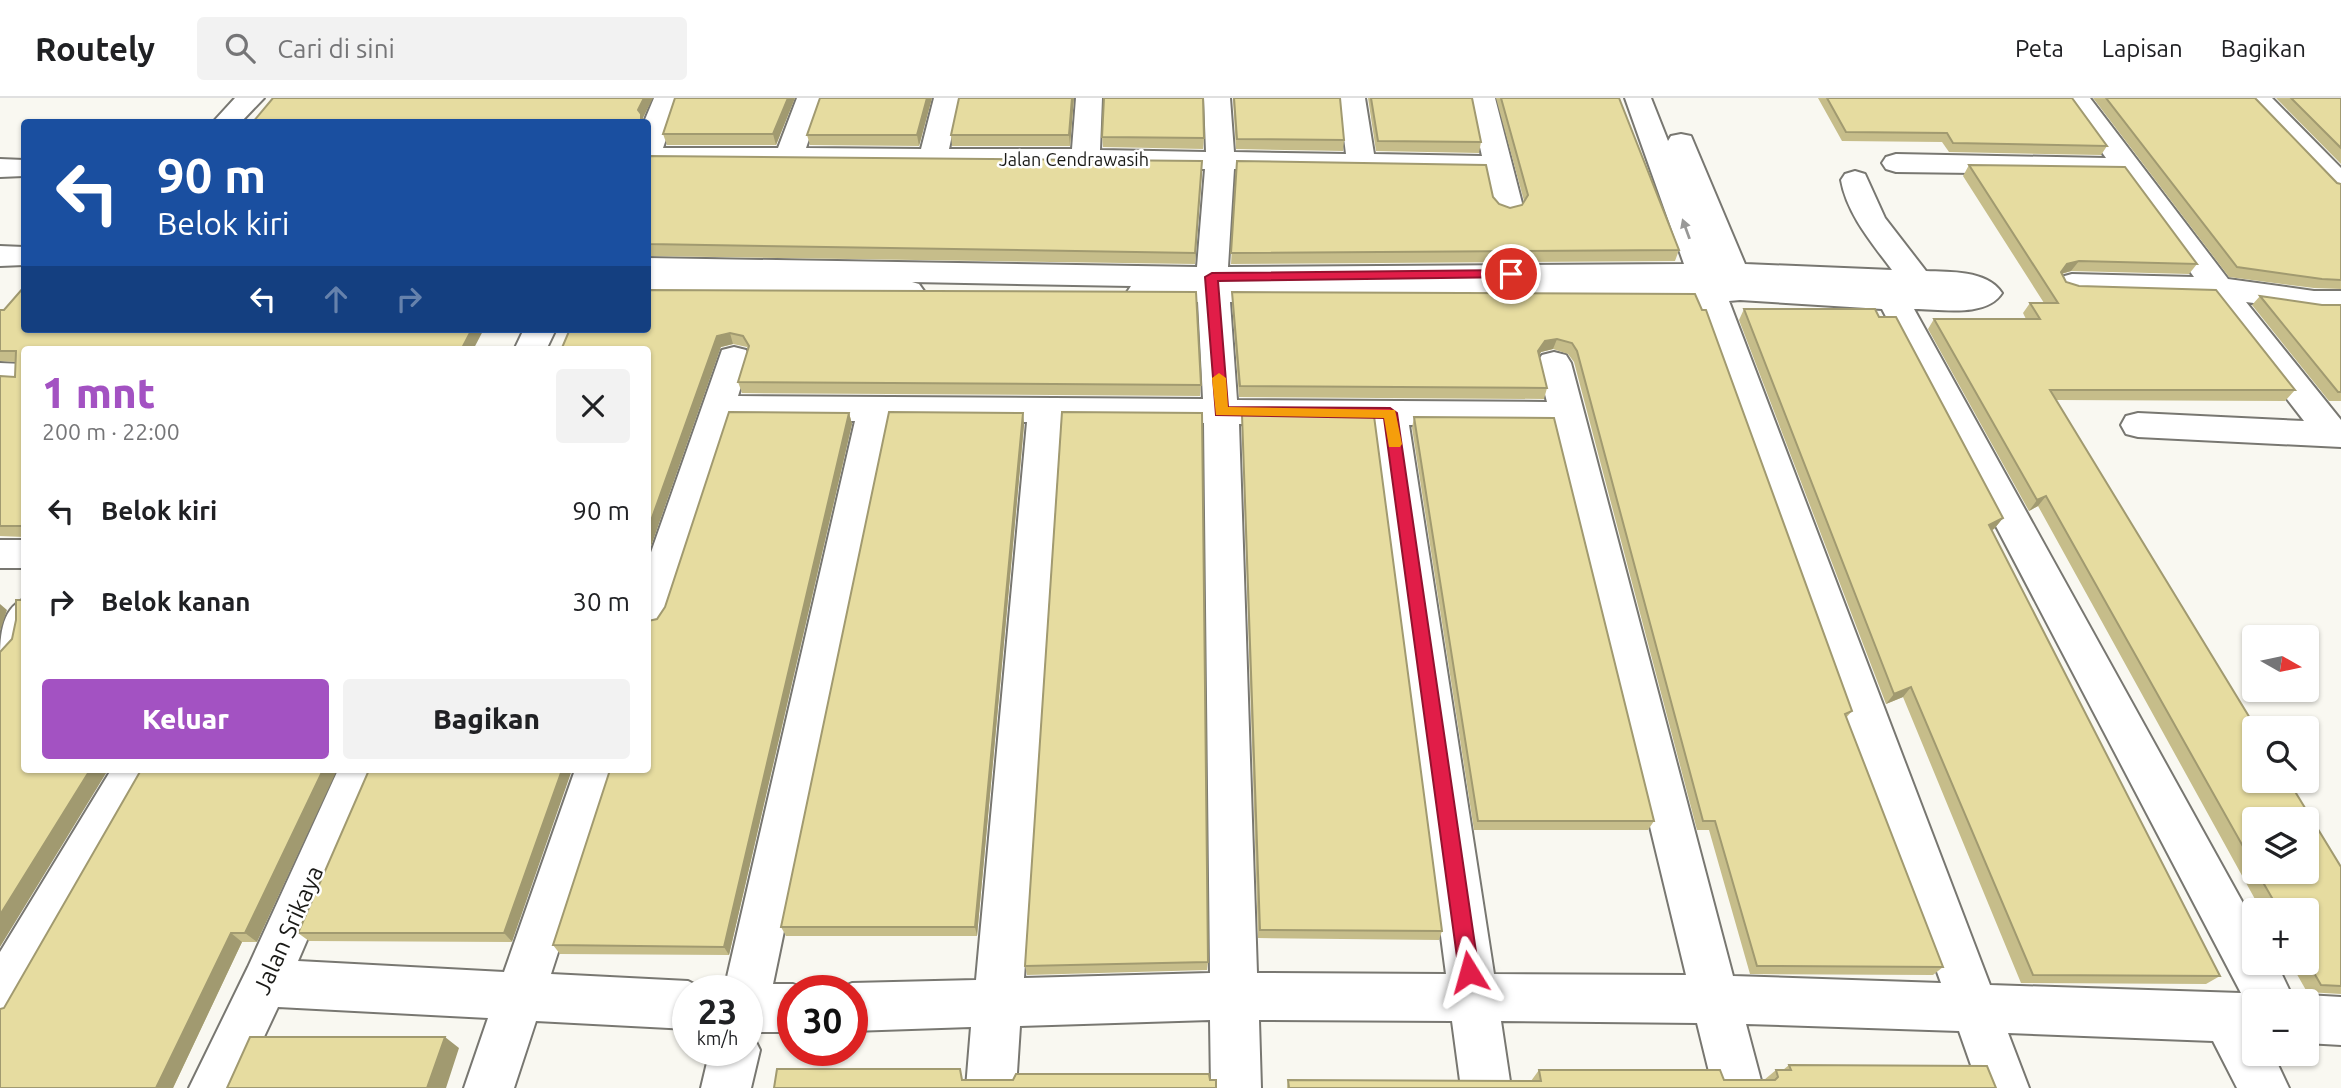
<!DOCTYPE html>
<html lang="id">
<meta charset="utf-8">
<style>
:root{--surface:#fff;--page:#f2f2f2;--text:#202124;--muted:#757577;--line:#e0e0e0;--accent:#a352c2}
body{margin:0;font-family:Ubuntu,sans-serif;background:var(--page);color:var(--text);height:100vh;display:flex;flex-direction:column;font-size:26px;white-space:nowrap}
*{box-sizing:border-box;margin:0}
p{font-size:23px;color:var(--muted)}
.icon{flex:none;width:38px;height:38px;fill:none;stroke:currentColor;stroke-width:2;stroke-linecap:round;stroke-linejoin:round}
.map{position:relative;flex:1;overflow:hidden}
.panel{position:absolute;left:21px;top:248px;width:630px;height:427px;display:flex;flex-direction:column;background:var(--surface);border-radius:7px;box-shadow:0 2px 5px #0004}
.panel>*{flex:none}
.banner{position:absolute;left:21px;top:21px;width:630px;height:214px;border-radius:7px;box-shadow:0 2px 5px #0004;background:#1a4fa0;color:#fff;overflow:hidden}
.needle{width:46px;rotate:99deg}
.buttons{position:absolute;left:2242px;top:527px;display:grid;gap:14px}
.buttons a{display:grid;place-items:center;width:77px;height:77px;border-radius:7px;background:var(--surface);box-shadow:0 2px 5px #0004;font-size:35px}
.speed{position:absolute;left:672px;top:877px;display:flex;gap:14px;font-size:35px;font-weight:700;text-align:center}
.speed>*{display:grid;place-content:center;width:91px;height:91px;border-radius:50%;background:var(--surface);box-shadow:0 2px 5px #0004;line-height:1}
.speed small{font-size:18px;font-weight:400}
.speed .limit{border:10px solid #d22;background:#fff;color:#111}
.pin{position:absolute;display:grid;place-items:center;width:60px;height:60px;color:#fff;margin:-30px;border:4px solid #fff;border-radius:50%;box-shadow:0 2px 7px #0007}
.me{position:absolute;width:77px;margin:-38px;rotate:352deg;stroke-linejoin:round;filter:drop-shadow(0 0 5px #0008)}
.turn{display:flex;align-items:center;gap:24px;height:147px;padding:0 21px;font-size:32px}
.turn .icon{width:91px;height:91px;stroke-width:2.5}
.turn b{display:block;font-size:49px;line-height:60px}
.lanes{display:flex;align-items:center;height:66px;padding:0 21px;background:#0003;justify-content:center;gap:35px;direction:ltr}
.lanes .off{opacity:.35}
.round{display:grid;place-items:center;flex:none;width:74px;height:74px;border-radius:7px;background:var(--page)}
.overview{display:flex;align-items:center;justify-content:space-between;height:119px;padding:0 21px}
h1{font-size:42px;font-weight:800;line-height:52px;color:var(--accent)}
.cta{display:flex;gap:14px;margin-top:auto;padding:14px 21px}
.cta a{flex:1;height:80px;border-radius:7px;background:var(--accent);color:#fff;font-size:28px;font-weight:800;line-height:80px;text-align:center}
.cta a+a{background:var(--page);color:var(--text)}
ul{padding:0;list-style:none}
li{display:flex;align-items:center;gap:21px;height:91px;padding:0 21px}
li div{flex:1}
li b{display:block;font-size:26px}
li em{font-style:normal}
header{display:flex;align-items:center;gap:42px;box-sizing:border-box;height:98px;padding:0 35px;background:var(--surface);border-bottom:2px solid var(--line)}
header strong{font-size:33px}
nav{display:flex;gap:38px;margin-inline-start:auto;font-size:24px}
.search{width:490px;height:63px;background:var(--page);display:flex;align-items:center;gap:18px;box-sizing:border-box;padding:0 24px;border-radius:7px;color:var(--muted);font-size:26px}
.map>svg:first-child{display:block}
.lines{fill:none;stroke-linecap:round;stroke-linejoin:round}
.minor-casing{stroke:#787771;stroke-width:4}
.minor{fill:#fff;fill-rule:evenodd}
.wall{fill:#c6bd8a;fill-rule:evenodd}
.shaded-wall{fill:#a19a70}
.building{fill:#e6dca0;stroke:#a19a70;stroke-width:2}
.oneway{fill:#989897}
.route{fill:#e11d48;stroke:#92132f;stroke-width:2}
.slow{fill:#f59e0b}
.labels{text-anchor:middle;dominant-baseline:central;stroke-width:5;stroke-linejoin:round;paint-order:stroke}
.far-street-label{font-size:18px;fill:#1a1a17;stroke:#fff}
.near-street-label{font-size:24px;fill:#1a1a17;stroke:#fff}
</style>
<header>
<strong>Routely</strong>
<div class="search"><svg class="icon" aria-label="search" viewBox="0 0 24 24"><circle cx="10" cy="10" r="6"/><path d="M15 15l6 6"/></svg>Cari di sini</div>
<nav><a>Peta</a><a>Lapisan</a><a>Bagikan</a></nav>
</header>
<div class="map">
<svg width="2341" height="990" viewBox="0 0 2341 990">
<rect width="100%" height="100%" fill="#f9f8f1"/>
<g class="lines">
<!-- minor casing -->
<g class="minor-casing">
<path id="minor" d="M235 0H264L241 24H213Z
M654 0H680L663 50H778L797 0H823L806 50 921 51 934 0H960L949 51H1072L1076 0H1102L1100 52 1206 54 1204 0H1230L1234 54 1346 56 1339 0H1365L1374 56 1482 58 1469 0H1495L1523 109 1518 115 1508 118 1498 115 1493 109 1486 75 1234 71 1228 169 1684 166 1625 0H1651L1668 43 1671 38 1681 36 1691 38 1745 166 1892 172C1872 145 1847 116 1841 82L1845 76 1855 73 1865 76 1885 120 1926 173C1950 174 1987 172 2002 195 1986 220 1941 211 1914 211L2254 825V864H2276L2294 902 2306 897 2341 899V947L2306 945V903H2254V956H2273L2289 990H2237L2213 943 2008 935 2029 990H1979L1959 933 1746 926 1763 990H1713L1697 925 1501 923 1511 990H1461L1452 923 1259 922 1261 990H1211L1210 922 1020 928 1016 990H966L971 929 852 933V892H835L852 885 976 882 1027 324 890 323 773 886H793L808 892H793V934H751L760 952 751 990H701L710 952H747V892H724L855 323 731 322 668 518 662 529 648 533V463L722 252 734 249 746 252 750 260 738 298 1203 301 1198 204H1143L1132 201 1127 194 1131 188 912 184 919 186 924 193 919 200 908 203 648 200V180H692H648V160L1197 169 1205 71 648 66V24H644ZM1740 202 1882 211 2241 895 1990 887 1729 203ZM1230 204H1698L1941 885 1733 878 1571 265 1566 257 1554 254 1542 257 1537 265 1547 304 1237 302ZM1061 324 1204 325 1210 875 1024 880ZM1239 326 1374 327 1446 876 1257 875ZM1409 327 1553 328 1686 877 1494 876Z
M2063 0H2090L2228 181 2314 193H2341V213H2314L2246 204 2341 322V349L2138 339 2126 336 2121 327 2126 318 2138 315 2304 323 2209 200 2072 196 2061 193 2056 186 2061 179 2072 176 2194 179 2119 77 1896 74 1886 71 1882 65 1886 59 1896 56 2106 60Z
M2244 0H2272L2341 70V95L2331 92Z
M0 61 24 62V78L0 79Z
M0 148 24 149V167L0 168Z
M524 231H556L546 252H514Z
M0 265 24 266V288L0 287Z
M0 442H24V470H0Z
M24 501C27 529 31 558 0 568 0 540 0 512 24 501Z
M111 672H155L17 916 0 923V854Z
M338 672H380L298 863 504 874 575 672H617L551 876 688 883 706 892H688V931L536 923 514 990H464L488 920 278 909 240 990H189L248 869Z"/>
</g>
<!-- minor -->
<use href="#minor" class="minor"/>
</g>
<!-- wall -->
<path class="wall" d="M795 0 776 47H667L663 36Z
M820 0H932L919 48 810 47 807 37Z
M959 0H1074L1070 48H952L951 37Z
M1233 0H1340L1344 42 1343 53 1236 51Z
M1368 0H1472L1481 44 1479 55 1376 53Z
M1496 0H1619L1679 152 1675 163 1231 166 1237 63 1493 99 1499 106 1510 110 1522 107 1524 103Z
M1818 0H2072L2107 48 2101 57 1949 54 1942 44 1842 43Z
M2093 0H2255L2337 85 2341 86V191L2314 190 2229 179Z
M2276 0H2341V66Z
M1102 39 1204 40 1203 51 1103 49Z
M648 58 1202 63 1195 166 648 158Z
M1969 67 2197 166 2189 176 2071 173 2062 176 2066 184 2295 292 2285 303 2056 302 2341 769V896L2307 894 2290 864H2306V812H2261L2038 408 2029 413 1928 231 1934 221H2026L2023 215 2030 205H2044L1963 78ZM2254 721 2306 774H2254Z
M648 192 1201 287 1200 298 742 295 738 284 748 251 747 249 733 246 721 249Z
M1232 194 1695 196 1852 613 1846 620 1943 869 1933 877 1750 876 1709 732H1697L1574 264 1568 256 1553 251 1541 254 1539 258 1547 290 1544 301 1239 299 1232 205Z
M2260 198 2322 207H2341V303H2329L2252 207Z
M1744 211 1879 219 2003 420 1994 431 1991 432 2220 878 2206 886 2021 885 1903 599 1886 606 1739 222Z
M0 212 24 252V439L0 438V278L15 279 16 264 0 263Z
M849 315 852 326 729 857 560 856 553 847 610 672 657 521Z
M1023 315 1024 327 977 838H786L781 829Z
M1242 317 1442 833 1439 842 1258 840 1242 329Z
M1414 319 1654 723 1648 732H1474L1412 330Z
M141 672 257 844H242L173 990H0L4 910Z
M369 672 512 844 309 843 298 835Z
M1208 864 1207 872 1027 877 1025 868Z
M1789 967 1996 990H1287L1288 982 1531 983 1539 972 1724 982H1764L1776 972H1783Z"/>
<!-- shaded-wall -->
<path class="shaded-wall" d="M644 0H653L643 20 645 24H641L638 12Z
M788 0H795L776 47 773 36Z
M927 0H932L919 48 917 37Z
M1072 0H1074L1070 48 1069 37Z
M1202 63V74L1195 166V155Z
M2079 163 2071 173 2060 176 2067 166Z
M472 231H484L473 252H461Z
M730 235 733 246 721 249 648 457V431L717 238Z
M1557 241 1553 251 1541 254 1535 264 1538 253 1545 243Z
M849 315 852 326 729 857 724 849Z
M1023 315 1024 327 977 838 975 829Z
M2046 398 2038 408 2029 413 2037 402Z
M2003 420 1994 431 1980 438 1989 427Z
M0 506 7 512 0 533Z
M1911 589 1903 599 1886 606 1894 596Z
M90 672H108L0 849V817Z
M323 672H337L257 844 245 835Z
M562 672H572L512 844 504 835Z
M231 835 242 844 173 990H156Z
M445 939 459 950 446 990H427Z"/>
<!-- building -->
<path class="building" d="M273 0H644L638 12 641 16V24H253Z
M675 0H788L773 36H663Z
M820 0H927L917 37H807Z
M959 0H1072L1069 37H951Z
M1104 0H1203L1204 40 1102 39Z
M1234 0H1340L1344 42 1237 41Z
M1371 0H1472L1481 44 1378 43Z
M1501 0H1619L1679 152 1231 155 1237 63 1486 67 1493 99 1499 106 1510 110 1522 107 1528 97Z
M1827 0H2072L2107 48 1953 45 1947 35 1846 34Z
M2106 0H2255L2337 85 2341 86V182L2322 181 2237 169Z
M2291 0H2341V50Z
M648 58 1202 63 1195 155 648 146Z
M1969 67 2125 69 2197 166 2079 163 2067 166 2061 174 2066 184 2079 188 2216 192 2295 292H2050L2256 630H2254V682H2288L2341 769V888L2321 887 2306 861V812H2279L2257 774H2306V721H2254V768L2046 398 2037 402 1934 221H2040L2030 205H2058Z
M24 189V231H472L461 252H24V428H0V278L15 279 16 253H0V212H4Z
M648 192 1196 194 1201 287 738 284 749 248 743 238 730 235 717 238 648 431V252H561L570 231H648Z
M1232 194 1695 196 1702 212H1706L1852 613 1845 616 1943 869 1757 868 1715 723H1703L1577 253 1572 245 1557 241 1545 243 1538 253 1547 290 1240 288Z
M2260 198 2322 207H2341V294H2338Z
M1744 211H1875L1879 219H1896L2003 420 1989 427 2220 878 2033 877 1911 589 1894 596Z
M729 314 849 315 724 849 553 847 610 672H648V523L657 521 665 509Z
M889 314 1023 315 975 829H781Z
M1062 314 1202 315 1208 864 1025 868Z
M1242 317 1374 318 1442 833 1260 832Z
M1414 319 1554 320 1654 723H1478Z
M16 502H24V672H90L0 817V554L12 541 16 522Z
M141 672H323L245 835H231L156 990H0V911L4 910Z
M369 672H562L504 835H298Z
M250 939H445L427 990H227Z
M1789 967 1987 968 1996 990H1289L1288 982 1541 983 1539 972H1720L1724 982H1775L1778 979 1776 972H1791Z
M777 971H960L962 982H1013L1016 976H1209L1210 982H1216V990H774Z"/>
<!-- one-way arrows -->
<defs><path id="oneway-solid" d="M-6-.8H1V-3.2L6.5 0L1 3.2V.8H-6Z" transform="scale(1.75)"/></defs>
<use class="oneway" href="#oneway-solid" transform="translate(1686 131) rotate(-110)"/>
<!-- route -->
<path class="route" d="M1511 172 1516 173V179L1218 183 1228 309 1390 310 1397 315 1479 874 1476 881 1469 884 1462 881 1459 874 1384 320 1216 317 1205 179 1212 175Z"/>
<!-- slow -->
<path class="slow" d="M1219 275 1226 280 1228 309 1395 312 1402 346 1400 349H1389L1384 320 1216 317 1212 280Z"/>
<g class="labels">
<!-- far-street labels -->
<g class="far-street-label">
<text x="1074" y="61">Jalan Cendrawasih</text>
</g>
<!-- near-street labels -->
<g class="near-street-label">
<text transform="translate(288 832) rotate(-66)">Jalan Srikaya</text>
</g>
</g>
</svg>
<div class="buttons">
<a><svg class="needle" viewBox="-14 -14 28 28"><path d="M0-13l5 13h-10z" fill="#e53935"/><path d="M0 13l5-13h-10z" fill="#757577"/></svg></a>
<a><svg class="icon" aria-label="search" viewBox="0 0 24 24"><circle cx="10" cy="10" r="6"/><path d="M15 15l6 6"/></svg></a>
<a><svg class="icon" aria-label="layers" viewBox="0 0 24 24"><path d="M12 4l9 5-9 5-9-5zM3 14l9 5 9-5"/></svg></a>
<a>+</a>
<a>−</a>
</div>
<div class="speed"><div>23<small>km/h</small></div><div class="limit">30</div></div>
<div class="pin" style="left:1511px;top:176px;background:#d93025"><svg class="icon" aria-label="arrive" viewBox="0 0 24 24"><path d="M6 21V4h12l-3 4 3 4H6"/></svg></div>
<svg class="me" style="left:1469px;top:874px" viewBox="-20 -20 40 40"><path d="M0-17L14 15 0 8-14 15z" fill="#e11d48" stroke="#fff" stroke-width="4"/></svg>
<div class="banner">
<div class="turn"><svg class="icon" aria-label="left" viewBox="0 0 24 24"><path d="M17 20v-9H6M10 6l-5 5 5 5"/></svg><div><b>90 m</b>Belok kiri</div></div>
<div class="lanes"><svg class="icon" aria-label="left" viewBox="0 0 24 24"><path d="M17 20v-9H6M10 6l-5 5 5 5"/></svg><svg class="icon off" aria-label="ahead" viewBox="0 0 24 24"><path d="M12 20V5M6 11l6-6 6 6"/></svg><svg class="icon off" aria-label="right" viewBox="0 0 24 24"><path d="M7 20v-9h11M14 6l5 5-5 5"/></svg></div>
</div>
<section class="panel">
<div class="overview"><div><h1>1 mnt</h1><p>200 m · 22:00</p></div><a class="round"><svg class="icon" aria-label="close" viewBox="0 0 24 24"><path d="M6 6l12 12M18 6L6 18"/></svg></a></div>
<ul>
<li><svg class="icon" aria-label="left" viewBox="0 0 24 24"><path d="M17 20v-9H6M10 6l-5 5 5 5"/></svg><div><b>Belok kiri</b></div><em>90 m</em></li>
<li><svg class="icon" aria-label="right" viewBox="0 0 24 24"><path d="M7 20v-9h11M14 6l5 5-5 5"/></svg><div><b>Belok kanan</b></div><em>30 m</em></li>
</ul>
<div class="cta"><a>Keluar</a><a>Bagikan</a></div>
</section>
</div>
